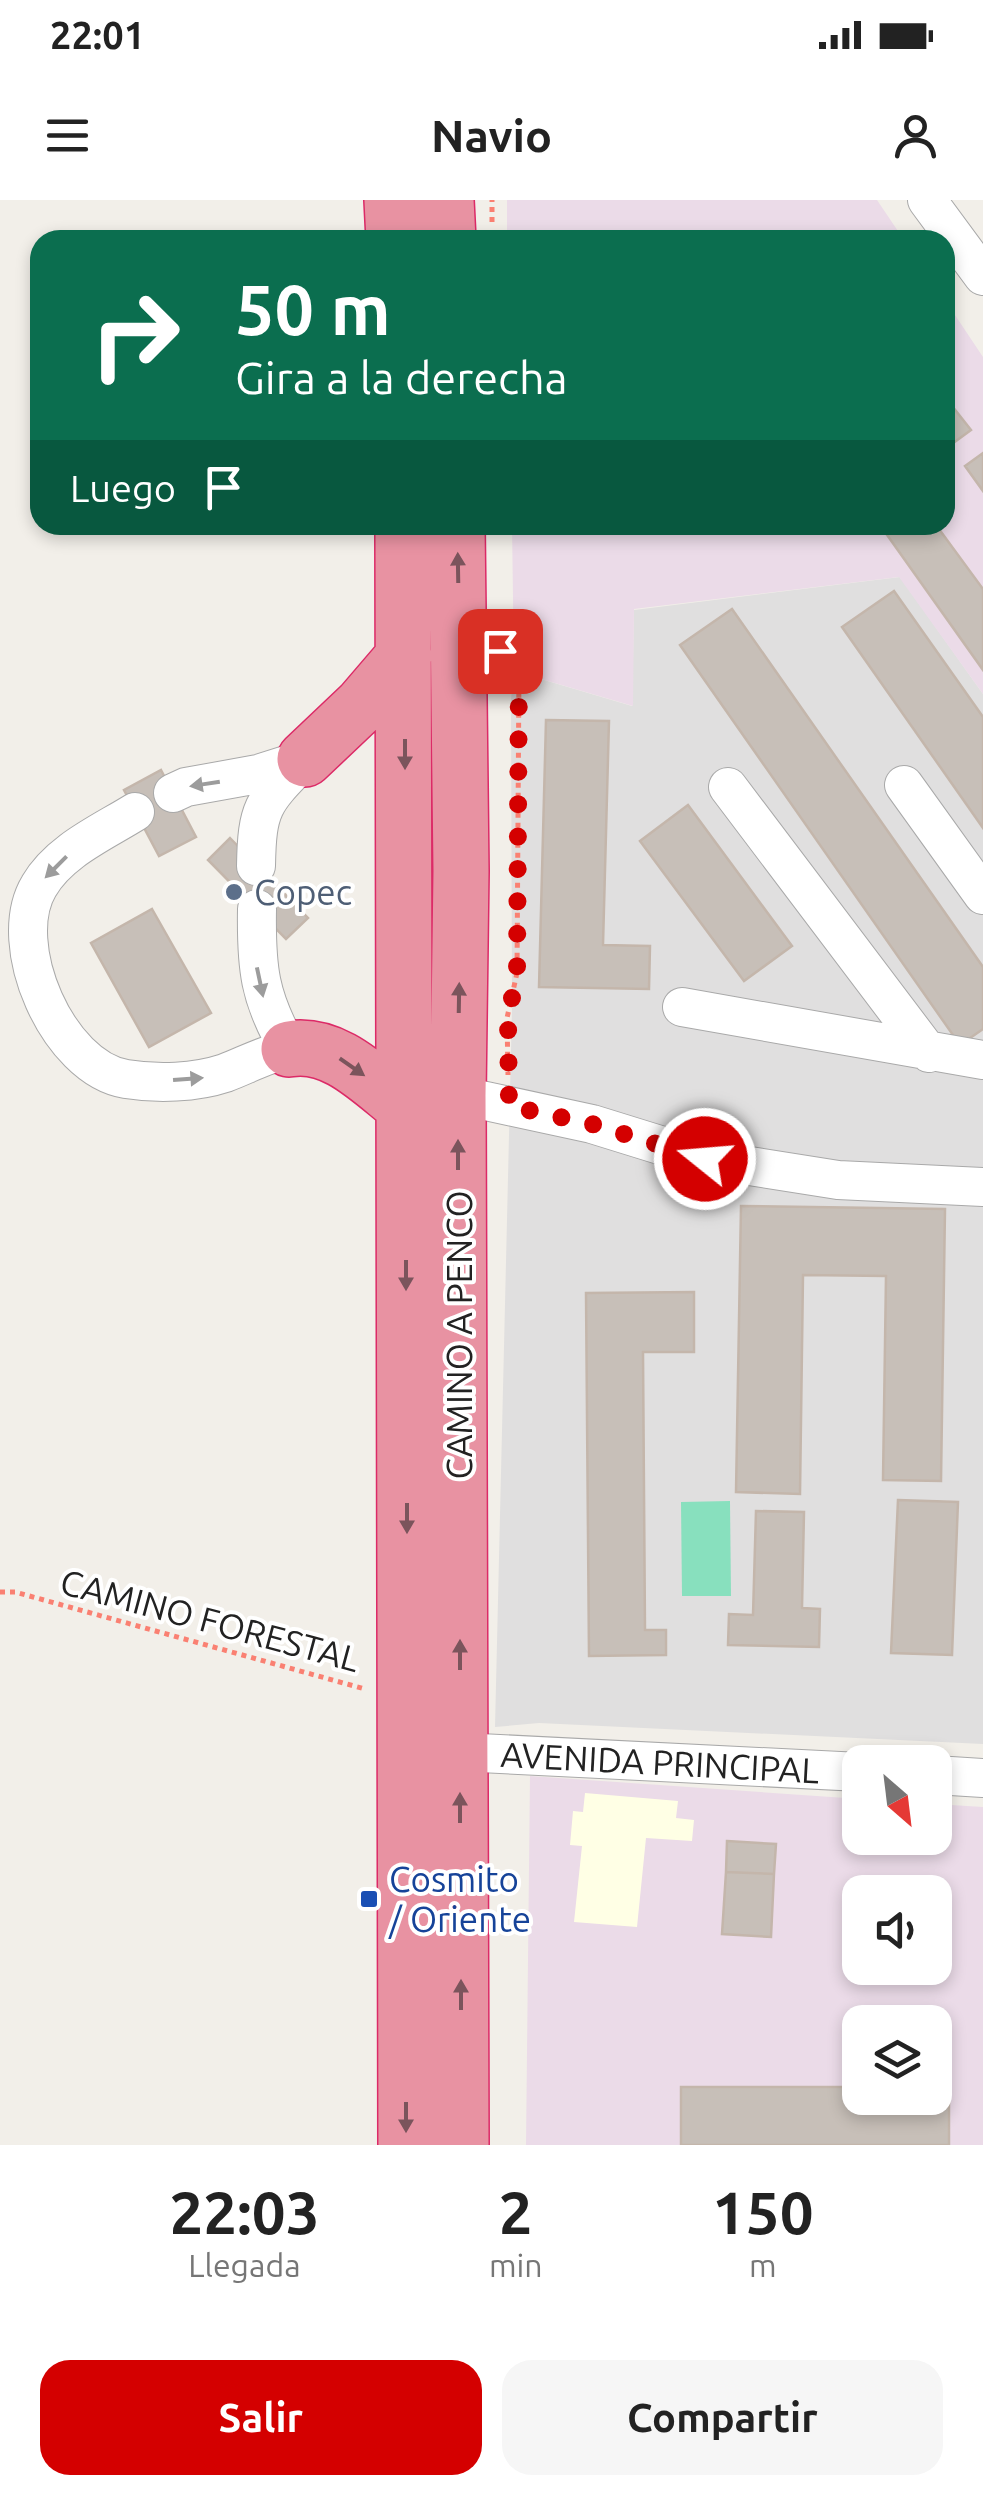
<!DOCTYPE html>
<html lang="es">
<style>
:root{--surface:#fff;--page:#f6f6f6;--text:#222;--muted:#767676;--accent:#d40000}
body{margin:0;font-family:Ubuntu,sans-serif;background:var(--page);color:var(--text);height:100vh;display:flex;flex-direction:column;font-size:38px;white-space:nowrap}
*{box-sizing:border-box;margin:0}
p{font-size:32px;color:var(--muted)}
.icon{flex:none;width:55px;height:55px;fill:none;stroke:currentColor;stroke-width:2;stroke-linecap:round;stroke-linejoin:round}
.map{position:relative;height:1945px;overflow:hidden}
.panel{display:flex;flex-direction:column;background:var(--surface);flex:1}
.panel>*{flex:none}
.guide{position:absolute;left:30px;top:30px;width:925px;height:305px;border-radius:30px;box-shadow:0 5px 15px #0003;background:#0b6e4f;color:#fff;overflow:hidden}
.needle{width:65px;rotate:152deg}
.tools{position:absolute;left:842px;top:1545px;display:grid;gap:20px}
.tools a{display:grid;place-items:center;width:110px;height:110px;border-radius:20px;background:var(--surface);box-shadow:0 5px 15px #0003;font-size:50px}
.pin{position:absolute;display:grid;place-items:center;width:85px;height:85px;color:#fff;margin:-42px;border-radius:20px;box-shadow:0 5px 15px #0006}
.me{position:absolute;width:110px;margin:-55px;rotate:287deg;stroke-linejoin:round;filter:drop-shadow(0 0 8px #0008)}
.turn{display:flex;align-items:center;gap:35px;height:210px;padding:0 40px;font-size:45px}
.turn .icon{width:130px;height:130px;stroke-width:2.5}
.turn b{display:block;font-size:70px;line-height:85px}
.then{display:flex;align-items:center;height:95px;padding:0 40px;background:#0003;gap:20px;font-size:38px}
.eta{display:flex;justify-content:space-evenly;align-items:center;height:170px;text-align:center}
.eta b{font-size:60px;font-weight:700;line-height:70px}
.button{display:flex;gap:20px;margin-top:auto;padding:20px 40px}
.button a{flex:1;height:115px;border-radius:30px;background:var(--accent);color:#fff;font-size:40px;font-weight:700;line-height:115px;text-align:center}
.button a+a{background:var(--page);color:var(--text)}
.status{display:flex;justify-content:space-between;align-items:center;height:70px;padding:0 50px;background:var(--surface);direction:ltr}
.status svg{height:28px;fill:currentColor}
header{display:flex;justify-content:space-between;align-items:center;height:130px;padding:0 40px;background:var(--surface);font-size:45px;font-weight:700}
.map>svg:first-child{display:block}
.residential{fill:#e0dfdf}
.industrial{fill:#ebdbe8;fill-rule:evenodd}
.education{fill:#ffffe5}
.pitch{fill:#88e0be}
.building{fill:#c7bfb8;stroke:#c4b6ab;stroke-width:2.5}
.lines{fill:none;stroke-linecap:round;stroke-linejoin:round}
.minor-casing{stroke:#a9a9a9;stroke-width:40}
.highway-casing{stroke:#dc2a67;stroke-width:58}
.path{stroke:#fa8072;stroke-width:5;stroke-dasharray:5 5;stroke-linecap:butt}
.minor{stroke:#fff;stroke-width:38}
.highway{stroke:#e892a2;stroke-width:55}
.oneway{fill:#7b545c}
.oneway2{fill:#9c9c9c}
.route{stroke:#d40000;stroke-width:18;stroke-dasharray:0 32.4}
.service-dot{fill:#5c6f8a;stroke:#fff;stroke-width:4}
.transit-dot{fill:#1a4fb4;stroke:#fff;stroke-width:4}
.labels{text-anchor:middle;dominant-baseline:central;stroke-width:8;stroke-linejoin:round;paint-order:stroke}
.service-label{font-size:35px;fill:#4e5e75;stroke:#fff;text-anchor:start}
.street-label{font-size:35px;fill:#222;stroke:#fff}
.transit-label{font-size:35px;fill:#164399;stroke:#fff;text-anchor:start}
</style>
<div class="status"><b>22:01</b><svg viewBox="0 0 49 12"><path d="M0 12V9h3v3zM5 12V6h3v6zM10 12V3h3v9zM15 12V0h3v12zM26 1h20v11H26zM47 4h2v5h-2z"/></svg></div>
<header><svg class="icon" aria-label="menu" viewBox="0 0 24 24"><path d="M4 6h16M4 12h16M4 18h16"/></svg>Navio<svg class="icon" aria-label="person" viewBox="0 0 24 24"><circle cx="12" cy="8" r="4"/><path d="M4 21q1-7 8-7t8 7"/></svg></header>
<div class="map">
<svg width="983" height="1945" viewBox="0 0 983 1945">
<rect width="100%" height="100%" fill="#f2efe9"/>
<!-- residential -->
<path class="residential" d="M900 377 983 494V1544L539 1523 495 1527 512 808 511 499 514 471 632 506 634 410Z"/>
<!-- industrial -->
<path class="industrial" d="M507 0H877L904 40H507Z
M945 100 983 157V494L899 377 634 409 633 506 514 471 512 325H945Z
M530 1576 860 1599V1638H935V1604L983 1607V1945H526ZM860 1692H935V1768H860ZM860 1822H935V1898H860Z"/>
<!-- education -->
<path class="education" d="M585 1593 678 1601 676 1618 694 1620 692 1641 646 1638 637 1727 574 1722 582 1646 570 1645 573 1611 583 1612Z"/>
<!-- pitch -->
<path class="pitch" d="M730 1301 731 1396H682L681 1302Z"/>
<!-- building -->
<path class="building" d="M945 197 971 230 945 249Z
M983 253V291L965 266Z
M895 325H936L983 389V470L885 332Z
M894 391 983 517V628L842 427Z
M732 409 983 767V829L960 845 680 445Z
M546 520 609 521 603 745 650 746 649 789 539 787Z
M161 570 196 637 159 656 124 590Z
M688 605 792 746 744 781 640 641Z
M230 638 308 718 286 739 208 660Z
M152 709 211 813 149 847 91 743Z
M741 1006 945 1009 941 1281 883 1280 886 1076 803 1075 800 1294 736 1292Z
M694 1092V1152H643L645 1430H666V1455L589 1456 586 1093Z
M898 1300 958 1302 952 1455 891 1453Z
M756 1311 804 1312 802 1408 820 1409 819 1447 728 1445 729 1414 753 1415Z
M727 1641 776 1644 774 1674 726 1672Z
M726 1672 774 1674 771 1737 722 1734Z
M681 1887H860V1898H935V1887H949V1945H681Z"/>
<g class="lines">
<!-- minor casing -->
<g class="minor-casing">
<path id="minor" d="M927 0 983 76
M904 585 983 695
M728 587 929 853
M173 593 186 587 258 574 305 559
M135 612C103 632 59 651 39 686 4 744 58 868 126 879 157 884 195 883 225 873 246 865 266 854 289 849 259 798 256 767 257 709
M256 666C257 607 263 602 303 561
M682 807 983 860
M458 895 592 924 705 959 838 980 983 987
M460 1552 860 1572
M935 1575 983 1578"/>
</g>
<!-- highway casing -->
<g class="highway-casing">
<path id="highway" d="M392 0 394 40
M446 0 448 40
M403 325 406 1945
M457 325 461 671 458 895 461 1945
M305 559 362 505 404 456
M289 849C335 841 372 882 406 908"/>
</g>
<!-- path -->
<path class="path" d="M492 22V0
M500 452 519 467 517 773 507 818 508 875
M0 1392H15L365 1489"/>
<!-- minor -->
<use href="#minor" class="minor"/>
<!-- highway -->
<use href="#highway" class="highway"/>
</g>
<!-- one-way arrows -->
<defs><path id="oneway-solid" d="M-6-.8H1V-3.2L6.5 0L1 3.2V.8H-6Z" transform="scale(2.5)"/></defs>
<g class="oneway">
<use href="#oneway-solid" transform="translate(458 368) rotate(-91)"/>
<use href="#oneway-solid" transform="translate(405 554) rotate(90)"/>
<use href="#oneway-solid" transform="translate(459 798) rotate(-89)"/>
<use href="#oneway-solid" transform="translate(352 867) rotate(35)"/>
<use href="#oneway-solid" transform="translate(458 955) rotate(-90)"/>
<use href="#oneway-solid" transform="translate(406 1075) rotate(90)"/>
<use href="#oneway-solid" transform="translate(407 1318) rotate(90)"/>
<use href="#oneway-solid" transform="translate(460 1455) rotate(-90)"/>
<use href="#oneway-solid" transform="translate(460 1608) rotate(-90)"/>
<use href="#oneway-solid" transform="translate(461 1795) rotate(-90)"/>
<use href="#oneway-solid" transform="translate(406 1917) rotate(90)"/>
</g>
<g class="oneway2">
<use href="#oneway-solid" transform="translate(205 584) rotate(171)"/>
<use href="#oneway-solid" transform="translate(56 667) rotate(135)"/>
<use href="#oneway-solid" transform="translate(260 782) rotate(78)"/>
<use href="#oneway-solid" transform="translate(188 879) rotate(-4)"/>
</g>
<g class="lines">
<!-- route -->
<path class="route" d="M500 451 519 467 517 773 508 818 509 906 592 924 705 959"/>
</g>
<!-- markers -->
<circle class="service-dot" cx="234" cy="692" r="10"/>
<rect class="transit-dot" x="359" y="1689" width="20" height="20" rx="5"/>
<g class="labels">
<!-- service labels -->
<g class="service-label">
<text x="254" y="692">Copec</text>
</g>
<!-- street labels -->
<g class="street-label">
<text transform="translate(459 1135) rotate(-90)">CAMINO A PENCO</text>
<text transform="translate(210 1420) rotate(15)">CAMINO FORESTAL</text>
<text transform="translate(660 1562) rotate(3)">AVENIDA PRINCIPAL</text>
</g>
<!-- transit labels -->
<g class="transit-label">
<text x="389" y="1679">Cosmito<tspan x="389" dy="40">/ Oriente</tspan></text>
</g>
</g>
</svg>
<div class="tools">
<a><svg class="needle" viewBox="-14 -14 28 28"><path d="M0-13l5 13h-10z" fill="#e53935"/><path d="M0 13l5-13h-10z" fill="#767676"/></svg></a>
<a><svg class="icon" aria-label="sound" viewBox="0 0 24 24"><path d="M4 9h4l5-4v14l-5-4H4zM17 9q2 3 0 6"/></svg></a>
<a><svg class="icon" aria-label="layers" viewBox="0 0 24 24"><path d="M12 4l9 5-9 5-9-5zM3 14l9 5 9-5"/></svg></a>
</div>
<div class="pin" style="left:500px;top:451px;background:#d93025"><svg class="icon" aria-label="arrive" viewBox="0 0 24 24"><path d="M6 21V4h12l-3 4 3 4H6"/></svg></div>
<svg class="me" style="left:705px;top:959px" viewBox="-20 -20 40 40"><circle r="17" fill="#d40000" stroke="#fff" stroke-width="3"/><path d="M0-11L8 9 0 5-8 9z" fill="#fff"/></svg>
<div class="guide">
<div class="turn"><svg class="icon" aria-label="right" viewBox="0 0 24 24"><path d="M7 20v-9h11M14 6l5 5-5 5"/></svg><div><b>50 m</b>Gira a la derecha</div></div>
<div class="then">Luego<svg class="icon" aria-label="arrive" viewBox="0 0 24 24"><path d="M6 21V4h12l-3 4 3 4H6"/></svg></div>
</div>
</div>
<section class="panel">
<div class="eta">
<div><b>22:03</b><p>Llegada</p></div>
<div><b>2</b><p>min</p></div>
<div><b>150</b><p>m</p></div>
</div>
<div class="button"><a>Salir</a><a>Compartir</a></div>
</section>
